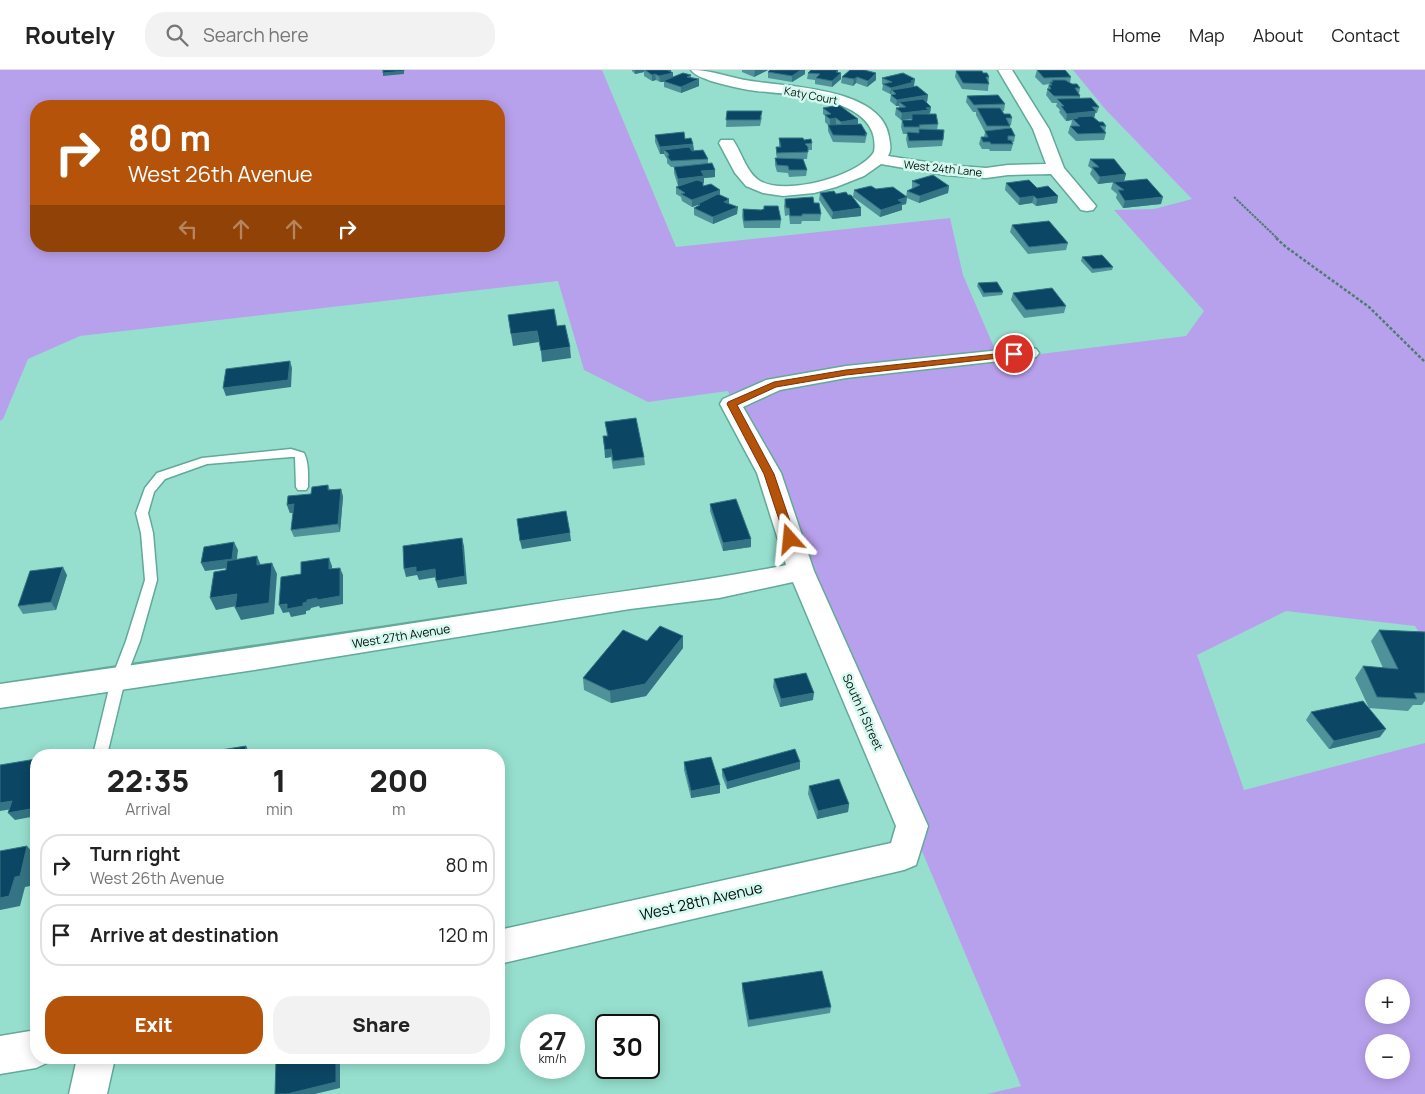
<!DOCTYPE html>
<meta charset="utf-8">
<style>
:root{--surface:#fff;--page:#f2f2f2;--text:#222;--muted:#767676;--line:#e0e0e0;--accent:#b45309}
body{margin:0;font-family:Manrope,sans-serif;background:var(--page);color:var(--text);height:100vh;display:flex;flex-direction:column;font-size:19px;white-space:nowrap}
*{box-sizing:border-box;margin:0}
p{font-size:16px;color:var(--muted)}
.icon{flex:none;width:28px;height:28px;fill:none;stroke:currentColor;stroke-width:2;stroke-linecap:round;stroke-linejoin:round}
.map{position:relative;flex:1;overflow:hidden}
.panel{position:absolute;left:30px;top:679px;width:475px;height:315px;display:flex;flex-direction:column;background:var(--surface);border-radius:20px;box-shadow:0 2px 12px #0003}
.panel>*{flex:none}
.banner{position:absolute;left:30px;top:30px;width:475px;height:152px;border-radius:20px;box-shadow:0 2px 12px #0003;background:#b45309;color:#fff;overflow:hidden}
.fabs{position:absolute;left:1365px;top:909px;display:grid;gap:10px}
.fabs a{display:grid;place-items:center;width:45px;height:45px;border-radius:50%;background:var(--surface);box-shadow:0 2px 12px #0003;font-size:25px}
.speed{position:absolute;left:520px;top:944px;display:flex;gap:10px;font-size:25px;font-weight:700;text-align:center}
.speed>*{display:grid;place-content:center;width:65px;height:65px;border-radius:50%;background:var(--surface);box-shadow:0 2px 12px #0003;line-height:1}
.speed small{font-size:12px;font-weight:400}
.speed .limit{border:2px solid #111;border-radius:8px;background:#fff;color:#111}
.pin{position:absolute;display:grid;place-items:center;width:42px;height:42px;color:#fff;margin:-21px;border:2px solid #fff;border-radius:50%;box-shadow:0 1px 5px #0007}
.me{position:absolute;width:55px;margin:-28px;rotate:342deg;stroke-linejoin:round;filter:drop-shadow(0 0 4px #0008)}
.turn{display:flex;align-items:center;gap:18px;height:105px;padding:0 15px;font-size:22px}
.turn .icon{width:65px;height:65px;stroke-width:2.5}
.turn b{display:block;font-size:35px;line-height:42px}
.lanes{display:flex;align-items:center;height:48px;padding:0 15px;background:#0003;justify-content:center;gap:25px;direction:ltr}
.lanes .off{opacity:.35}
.eta{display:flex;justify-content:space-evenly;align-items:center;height:85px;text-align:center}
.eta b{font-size:30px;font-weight:800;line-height:35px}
.button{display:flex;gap:10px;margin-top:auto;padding:10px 15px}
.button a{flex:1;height:58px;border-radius:20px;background:var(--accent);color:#fff;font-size:20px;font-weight:800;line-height:58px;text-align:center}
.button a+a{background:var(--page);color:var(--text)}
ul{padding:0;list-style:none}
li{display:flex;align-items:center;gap:15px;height:62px;margin:0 10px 8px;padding:0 5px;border:2px solid var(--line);border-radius:20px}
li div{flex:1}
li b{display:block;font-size:19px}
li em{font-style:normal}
header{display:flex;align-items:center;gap:30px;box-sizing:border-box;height:70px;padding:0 25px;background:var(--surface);border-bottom:1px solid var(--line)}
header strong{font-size:24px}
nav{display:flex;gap:28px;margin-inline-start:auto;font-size:18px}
.search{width:350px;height:45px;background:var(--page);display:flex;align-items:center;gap:12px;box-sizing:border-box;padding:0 18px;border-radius:20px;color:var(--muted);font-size:19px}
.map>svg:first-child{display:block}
.green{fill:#b8a1ec;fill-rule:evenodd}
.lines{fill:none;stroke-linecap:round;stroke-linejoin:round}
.service-casing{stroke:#61a999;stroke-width:3}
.minor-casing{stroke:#61a999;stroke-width:3}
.path-far1{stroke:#4e7c71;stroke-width:2;stroke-dasharray:2.5 1;stroke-linecap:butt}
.path{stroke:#4e7c71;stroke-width:2.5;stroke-dasharray:3 2;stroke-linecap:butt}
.service{fill:#fff;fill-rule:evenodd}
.minor{fill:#fff;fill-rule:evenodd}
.wall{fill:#509299}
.shaded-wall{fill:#357484}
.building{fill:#0b4664;stroke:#357484}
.route{fill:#b45309;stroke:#753606}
.labels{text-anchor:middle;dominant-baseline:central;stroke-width:5;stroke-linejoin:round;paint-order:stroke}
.far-street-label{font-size:11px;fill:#00100c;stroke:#d5f8ef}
.street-label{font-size:12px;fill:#00100c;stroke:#d5f8ef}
.near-street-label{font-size:15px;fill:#00100c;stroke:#d5f8ef}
</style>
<header>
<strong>Routely</strong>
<div class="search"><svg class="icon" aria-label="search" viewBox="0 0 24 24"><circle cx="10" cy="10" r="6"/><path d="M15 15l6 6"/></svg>Search here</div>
<nav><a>Home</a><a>Map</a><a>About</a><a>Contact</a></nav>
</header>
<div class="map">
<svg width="1425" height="1024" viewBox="0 0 1425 1024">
<rect width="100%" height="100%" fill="#96dfce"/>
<!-- green -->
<path class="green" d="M0 0H602L676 177 950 148 963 205 999 289 1186 266 1204 241 1114 140 1154 139 1192 129 1106 40 1073 0H1425V572L1415 556 1286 541 1197 585 1244 720 1425 673V1024H987L1021 1016 728 321 648 332 584 300 558 211 80 266 28 289 3 349 0 351ZM36 36H499V176H36ZM1374 918H1401V945H1374ZM1374 972H1401V1000H1374Z"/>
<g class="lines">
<!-- service casing -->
<g class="service-casing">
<path id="service" d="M291 379 304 383C309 393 308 405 308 417L306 420H298L296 417 295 387H291L207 394 165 409 154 422 148 443 153 463 157 510 140 571 125 610 107 685H93L111 610 126 571 145 510 141 463 136 443 145 418 157 403 202 388Z"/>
</g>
<!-- minor casing -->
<g class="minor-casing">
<path id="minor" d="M691 0C713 0 730 8 751 11 789 17 882 18 889 67 890 74 892 79 888 86L945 95 986 98 1008 95 1046 94 1033 59 998 0H1012L1049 59 1064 98 1096 136 1093 140 1087 141 1081 140 1051 104 1008 105 986 108 945 105 881 94 864 106 836 117 814 123 783 126 763 123 746 116 735 103 719 73 721 70H733C742 83 746 102 760 111 786 126 859 106 874 82 883 27 792 25 756 21 741 19 725 15 711 11 704 8 695 6 691 0Z
M1029 277 1036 279 1039 283 1036 287 846 308 780 320 743 337 781 403 814 501 928 756 916 795 904 800 499 894V860L891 773 896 756 793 512 719 528 630 539 254 600 0 638V614C179 589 358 562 537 534 620 521 704 512 786 495L757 403 720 334 723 329 766 310 846 296Z
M36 960V988H51L49 992 36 998 0 1004V966Z
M77 988H115L107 1024H69Z"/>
</g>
<!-- path-far1 -->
<path class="path-far1" d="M1234 127 1278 169"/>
<!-- path -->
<path class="path" d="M1276 168 1286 177 1369 237 1425 292"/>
<!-- service -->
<use href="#service" class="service"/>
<!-- minor -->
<use href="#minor" class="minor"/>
</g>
<!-- wall -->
<path class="wall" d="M632 0H671L673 7 691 5V8L699 16 681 23 664 17V12H660L656 10 652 11 644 6V2L635 4 632 1Z
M742 0H768L754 7 742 2Z
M770 0H805V4L792 12 768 8V2Z
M850 0 876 10 867 17 856 13 853 16 841 13 842 7Z
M1037 0H1065L1071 7 1070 13 1080 18 1079 24 1080 26V29L1099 37 1097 43H1095L1094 48 1099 52 1106 56 1105 62 1106 63 1104 70 1076 71 1068 63 1070 56H1072L1071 55 1072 50 1066 51 1059 42 1060 40 1056 36 1057 33H1052L1046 25 1049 14 1043 15 1035 7Z
M956 1 983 3 989 7 988 21 962 19 955 7Z
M838 2 841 9 832 17 815 14V10L807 9 808 3Z
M882 8 915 9 914 16 913 17 928 25 927 32H926L931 37 930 43 928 44 938 54 937 60 943 70 942 76 908 78 906 69 907 64H903L901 57 902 50H911L912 49 901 50 895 45 896 38H899V36H896L890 31 891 24H890L882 20 883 15 882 14Z
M967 26 1005 34 1004 41H1002L1004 44 1012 48 1011 55H1010V58L1015 66 1014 72H1012L1013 74 1011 81H990L989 79H982L979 74 981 67H984L985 62 976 45V42H973L966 32Z
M823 38 858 49V54L867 64 865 73 833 72 828 61V55L825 52V46L823 44Z
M727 41 762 47 760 56 726 57Z
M655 65 685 69 693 74 694 81 708 89V93L715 100V107L704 108V113H703V116L720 120V125L729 134 737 144 713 154 694 145V138L698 136V135L692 137 682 131 681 127 676 124V117L682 115 678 116 674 103V97H671L667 93V89L665 86 664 84H660L655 72Z
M779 68 804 70 812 73V80H808L807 89H803L807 100 806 106 789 107 788 103 777 102 775 95V88H777L776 84V77H779Z
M1090 89 1126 104 1124 111 1161 134 1123 138 1116 128 1117 124 1111 119 1113 112H1114L1098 114 1090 104 1092 99 1088 96Z
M912 111 949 116 948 123 919 133 907 128 906 134 902 135V140L880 147 853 127 854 120 876 119 906 127 907 121 913 118H912Z
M1006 113 1037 118 1058 126 1057 133 1036 136 1032 133 1019 135 1005 120Z
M820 123 836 124 848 125 861 138V146L832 149 819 130Z
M785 129 814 133 821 144 820 151H802L801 154H790L789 145 785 146 784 136Z
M764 136 781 150 780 158H744L742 146 743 139 761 140 764 139Z
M1012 155 1068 173 1066 180 1028 184 1010 162Z
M1082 187 1113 197 1112 200 1092 203 1081 191Z
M978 213 1003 222 1002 225 983 227 977 216Z
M1013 223 1066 236 1064 243 1024 248 1011 230Z
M605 352 644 387 645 395 613 399 611 387 605 388 603 366H607Z
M328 415 330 420 341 419 343 427 340 462 294 467 291 460 293 443H290L287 435Z
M710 434 751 477 723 481 710 441Z
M67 505 56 540 23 544 18 536Z
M1379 560 1425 562V631L1422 635H1413L1408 641 1369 638 1380 667 1329 679 1306 650 1311 642 1369 638 1355 608 1363 596 1383 598 1371 571Z
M647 571 683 578 646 626 611 633 584 620 583 608Z
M774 609 813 630 780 637 773 617Z
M684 692 720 723 691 728 684 700Z
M722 699H800L727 719 722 706Z
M809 716 849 734 848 742 817 749 808 724Z
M742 913 831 937 830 943 748 957 742 920Z"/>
<!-- shaded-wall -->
<path class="shaded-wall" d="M404 0V4L383 6V3Z
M635 0H644V2L635 4Z
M667 0H671V4L673 3V10L663 11V12H660L659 6Z
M755 0H768L754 7Z
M801 0H805V4L792 12V6Z
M838 0V6L841 3V9L832 17V11L836 2Z
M876 3V10L867 17 868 11Z
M655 4 656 10 652 11V5Z
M857 7 856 13 853 16 854 9Z
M699 9V16L681 23V17Z
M915 9 913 19 892 20 891 24H890L891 18Z
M928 25 927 32 904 35 899 32V36H896L897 30Z
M931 37 930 43 928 44V46L901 50 902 43Z
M1096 41 1094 48H1078L1077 47 1076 49H1073L1072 50 1066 51 1067 44Z
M836 48V55L830 56V49Z
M858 49V56L840 59 841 52Z
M693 74 694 81 664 80V84H660V77Z
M715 100V107L704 108V113L678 116V109L701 101Z
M1126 104 1124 111 1098 114 1100 107Z
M949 116 948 123 919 133 920 126Z
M720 120V127L692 137V130Z
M1034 126 1032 133 1019 135 1020 128Z
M1058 126 1057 133 1036 136 1037 129Z
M907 127 906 134 902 135V140L880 147 881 140 898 130Z
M1163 127 1161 134 1123 138 1125 131Z
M729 129V136L724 132Z
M738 137 737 144 713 154V147Z
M861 138V146L832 149 833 142Z
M537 261 539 272 513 276 511 264Z
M570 277 571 288 542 292 541 281Z
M290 291 292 298 291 317 226 326 223 318Z
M611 379V387L605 388V380Z
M341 419 343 427 340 462 338 454Z
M294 434 297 442 290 443 287 435Z
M570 463 571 471 522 479 520 471Z
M462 468 464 476 467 514 438 518 436 511Z
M751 469V477L723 481V473Z
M234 472 238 480 236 497 205 501 201 493Z
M257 486 262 498 257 495Z
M329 488 332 496V507L329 499Z
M272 493 277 504 274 544 241 550 235 538Z
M63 497 67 505 56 540 51 532Z
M416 497 435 499 437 507 419 510 417 505 406 507 404 499Z
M340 498 343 505V534L320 538 319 536 311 538 310 540 306 541V544L291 547 289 542 283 543 279 535 303 533 307 530Z
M237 524 242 535 216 540 210 528Z
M683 566V578L646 626 611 633 610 621Z
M814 623 813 630 780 637 781 629Z
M1386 659 1380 667 1329 679 1334 671Z
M246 676 250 684V685H245Z
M800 692V699L727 719V712Z
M720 715V723L691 728V721Z
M12 731 18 738 0 741V733Z
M849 734 848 742 817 749 818 741Z
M36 738V746L15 750 8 743Z
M27 776 36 786V789L30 816 25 817 20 836 0 840V828L15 807Z
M336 988H340V1018L315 1024H287Z"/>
<!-- building -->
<path class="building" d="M383 0H404V1L383 3Z
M645 0H667L673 3 659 6 655 4 652 5Z
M770 0H801L792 6 768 2Z
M811 0H838L836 2 841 3 832 11 816 8 820 4 808 3Z
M850 0H864L876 3 868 11 857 7 854 9 842 7Z
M1037 0H1065L1071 7 1044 8Z
M956 1H982L983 3H987L989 7H986L989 14 963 13Z
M683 3 691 5 687 7 699 9 681 17 663 11Z
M903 3 915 9 911 11 914 12 891 18 883 14 892 12 882 8Z
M1052 10H1065L1072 14H1077L1080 18H1075L1080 26H1054L1047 19H1051L1049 15H1052L1050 12H1053Z
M917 16 928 25 897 30 891 25 896 24 892 20Z
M998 25 1005 34 974 35 967 26Z
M1091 28 1099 37H1092L1096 41 1067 44 1061 36H1064L1057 29Z
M923 29 931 37 926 38 929 40 902 43 896 38 906 37 899 32Z
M839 35 858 49 841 52 836 48 830 49 825 45 831 44 823 38Z
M977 38H1000L1004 44H1010L1012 48H1006L1010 56H987Z
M727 41H762L760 50H726Z
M912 44H936L938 54 919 55 920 57H904L902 50H912Z
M1092 46 1099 52H1103L1106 56H1100L1106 63 1078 64 1070 56H1080L1073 49 1078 48 1077 47Z
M861 54 867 64H865L866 66 833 65 828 55Z
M1011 58 1015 66H1008V70H1011L1013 74H991L990 72H983L981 67H988L985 61Z
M919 59 944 60 943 70 909 71 907 62 919 63Z
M684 62 685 69 691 68 693 74 660 77 655 65Z
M779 68H803L804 70 811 69 812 73 805 74 808 77V82L777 83 776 77H781Z
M689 77 692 81 703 80 708 89 671 91 667 86H669L668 83 664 80Z
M775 88 803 89 807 100H789L788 96 777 95Z
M1090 89H1114L1126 104 1100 107 1092 97H1099Z
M712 93 715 100 701 101 704 106 678 109 674 97Z
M933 105 949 116 920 126 907 121 920 115 912 111Z
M1147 109 1163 127 1125 131 1118 120H1124L1113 112H1115Z
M697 110 703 112V116L711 114 720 120 692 130 681 124 685 123 676 117Z
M1029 110 1037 118 1048 116 1058 126 1037 129 1034 126 1020 128 1006 113Z
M871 116 876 119 893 117 907 127 898 130 903 133 881 140 854 120Z
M834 121 836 124 846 122 848 125H851L861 138 833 142 820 123Z
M718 124 729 129 724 132 738 137 713 147 694 138 700 135 698 134Z
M813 127 814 133H819L821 144H802V146H790L789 138H786L785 129Z
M764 136H778L781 150 744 151 743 139 761 140 764 139Z
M1049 151 1068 173 1029 177 1012 155Z
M1102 185 1113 197 1093 199 1082 187Z
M997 212 1003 222 984 223 978 213Z
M1052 218 1066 236 1026 240 1013 223Z
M554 239 557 256 565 255 570 277 541 281 537 261 511 264 508 245Z
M290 291 288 310 223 318 226 299Z
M636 348 644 387 613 391 611 379 605 380 603 366H608L605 352Z
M328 415V420L341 419 338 454 291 460 294 434 287 435 288 426 311 424 312 417Z
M736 429 751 469 723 473 710 434Z
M566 441 570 463 520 471 517 449Z
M462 468 465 506 436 511 435 499 416 502V497L404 499 403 476Z
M234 472 232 489 201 493 204 477Z
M257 486V495L272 493 269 533 235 538 237 524 210 528 214 502 226 500 227 491Z
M329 488V499L340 498V526L317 530V528L307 530V532L303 533V536L287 539V534L279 535 281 507 301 504V492Z
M63 497 51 532 18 536 30 501Z
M660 556 683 566 645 614 610 621 583 608 623 560 647 571Z
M1379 560 1425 562V623H1414L1417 629 1377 627 1363 596 1398 599Z
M806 603 814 623 781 629 774 609Z
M1363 631 1386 659 1334 671 1311 642Z
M246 676 245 685H208V682Z
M795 679 800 692 727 712 722 699Z
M711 687 720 715 691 721 684 692Z
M36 689V738L8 743 12 731 0 733V695Z
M839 709 849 734 818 741 809 716Z
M27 776 20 806 15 807 9 826 0 828V781Z
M822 901 831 937 749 950 742 913Z
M276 988H336V1012L287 1024H275Z"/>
<!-- route -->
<path class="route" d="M1014 282 1017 283V286L846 305 776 317 737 335 774 404 796 469 794 471H786L764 404 727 334 728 332 774 312 846 300Z"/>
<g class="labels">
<!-- far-street labels -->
<g class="far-street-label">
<text transform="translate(811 25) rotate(11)">Katy Court</text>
<text transform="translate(943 98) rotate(6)">West 24th Lane</text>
</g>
<!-- street labels -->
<g class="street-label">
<text transform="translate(401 566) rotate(-9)">West 27th Avenue</text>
<text transform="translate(863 642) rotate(66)">South H Street</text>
</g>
<!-- near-street labels -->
<g class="near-street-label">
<text transform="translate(701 831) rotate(-13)">West 28th Avenue</text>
</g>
</g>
</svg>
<div class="fabs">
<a>+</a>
<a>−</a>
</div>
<div class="speed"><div>27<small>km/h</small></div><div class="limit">30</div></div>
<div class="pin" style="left:1014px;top:284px;background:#d93025"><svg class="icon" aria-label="arrive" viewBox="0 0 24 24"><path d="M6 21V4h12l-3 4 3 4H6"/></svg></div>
<svg class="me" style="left:790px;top:469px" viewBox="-20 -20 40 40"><path d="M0-17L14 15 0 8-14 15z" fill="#b45309" stroke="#fff" stroke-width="4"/></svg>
<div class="banner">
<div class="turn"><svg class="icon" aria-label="right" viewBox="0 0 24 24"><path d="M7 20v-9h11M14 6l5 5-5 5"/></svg><div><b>80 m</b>West 26th Avenue</div></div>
<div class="lanes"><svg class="icon off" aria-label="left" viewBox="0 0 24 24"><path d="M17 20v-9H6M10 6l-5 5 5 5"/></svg><svg class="icon off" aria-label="ahead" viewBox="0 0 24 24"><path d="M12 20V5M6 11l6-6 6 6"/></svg><svg class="icon off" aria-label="ahead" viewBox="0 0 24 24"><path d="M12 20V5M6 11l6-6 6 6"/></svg><svg class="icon" aria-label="right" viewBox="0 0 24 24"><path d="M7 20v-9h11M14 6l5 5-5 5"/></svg></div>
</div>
<section class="panel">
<div class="eta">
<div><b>22:35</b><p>Arrival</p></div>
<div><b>1</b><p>min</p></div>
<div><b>200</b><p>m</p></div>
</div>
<ul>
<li><svg class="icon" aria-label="right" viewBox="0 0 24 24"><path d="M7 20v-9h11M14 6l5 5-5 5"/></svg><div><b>Turn right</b><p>West 26th Avenue</p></div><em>80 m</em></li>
<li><svg class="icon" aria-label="arrive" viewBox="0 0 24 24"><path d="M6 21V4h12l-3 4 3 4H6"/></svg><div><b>Arrive at destination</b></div><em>120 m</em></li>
</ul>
<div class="button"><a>Exit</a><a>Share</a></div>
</section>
</div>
